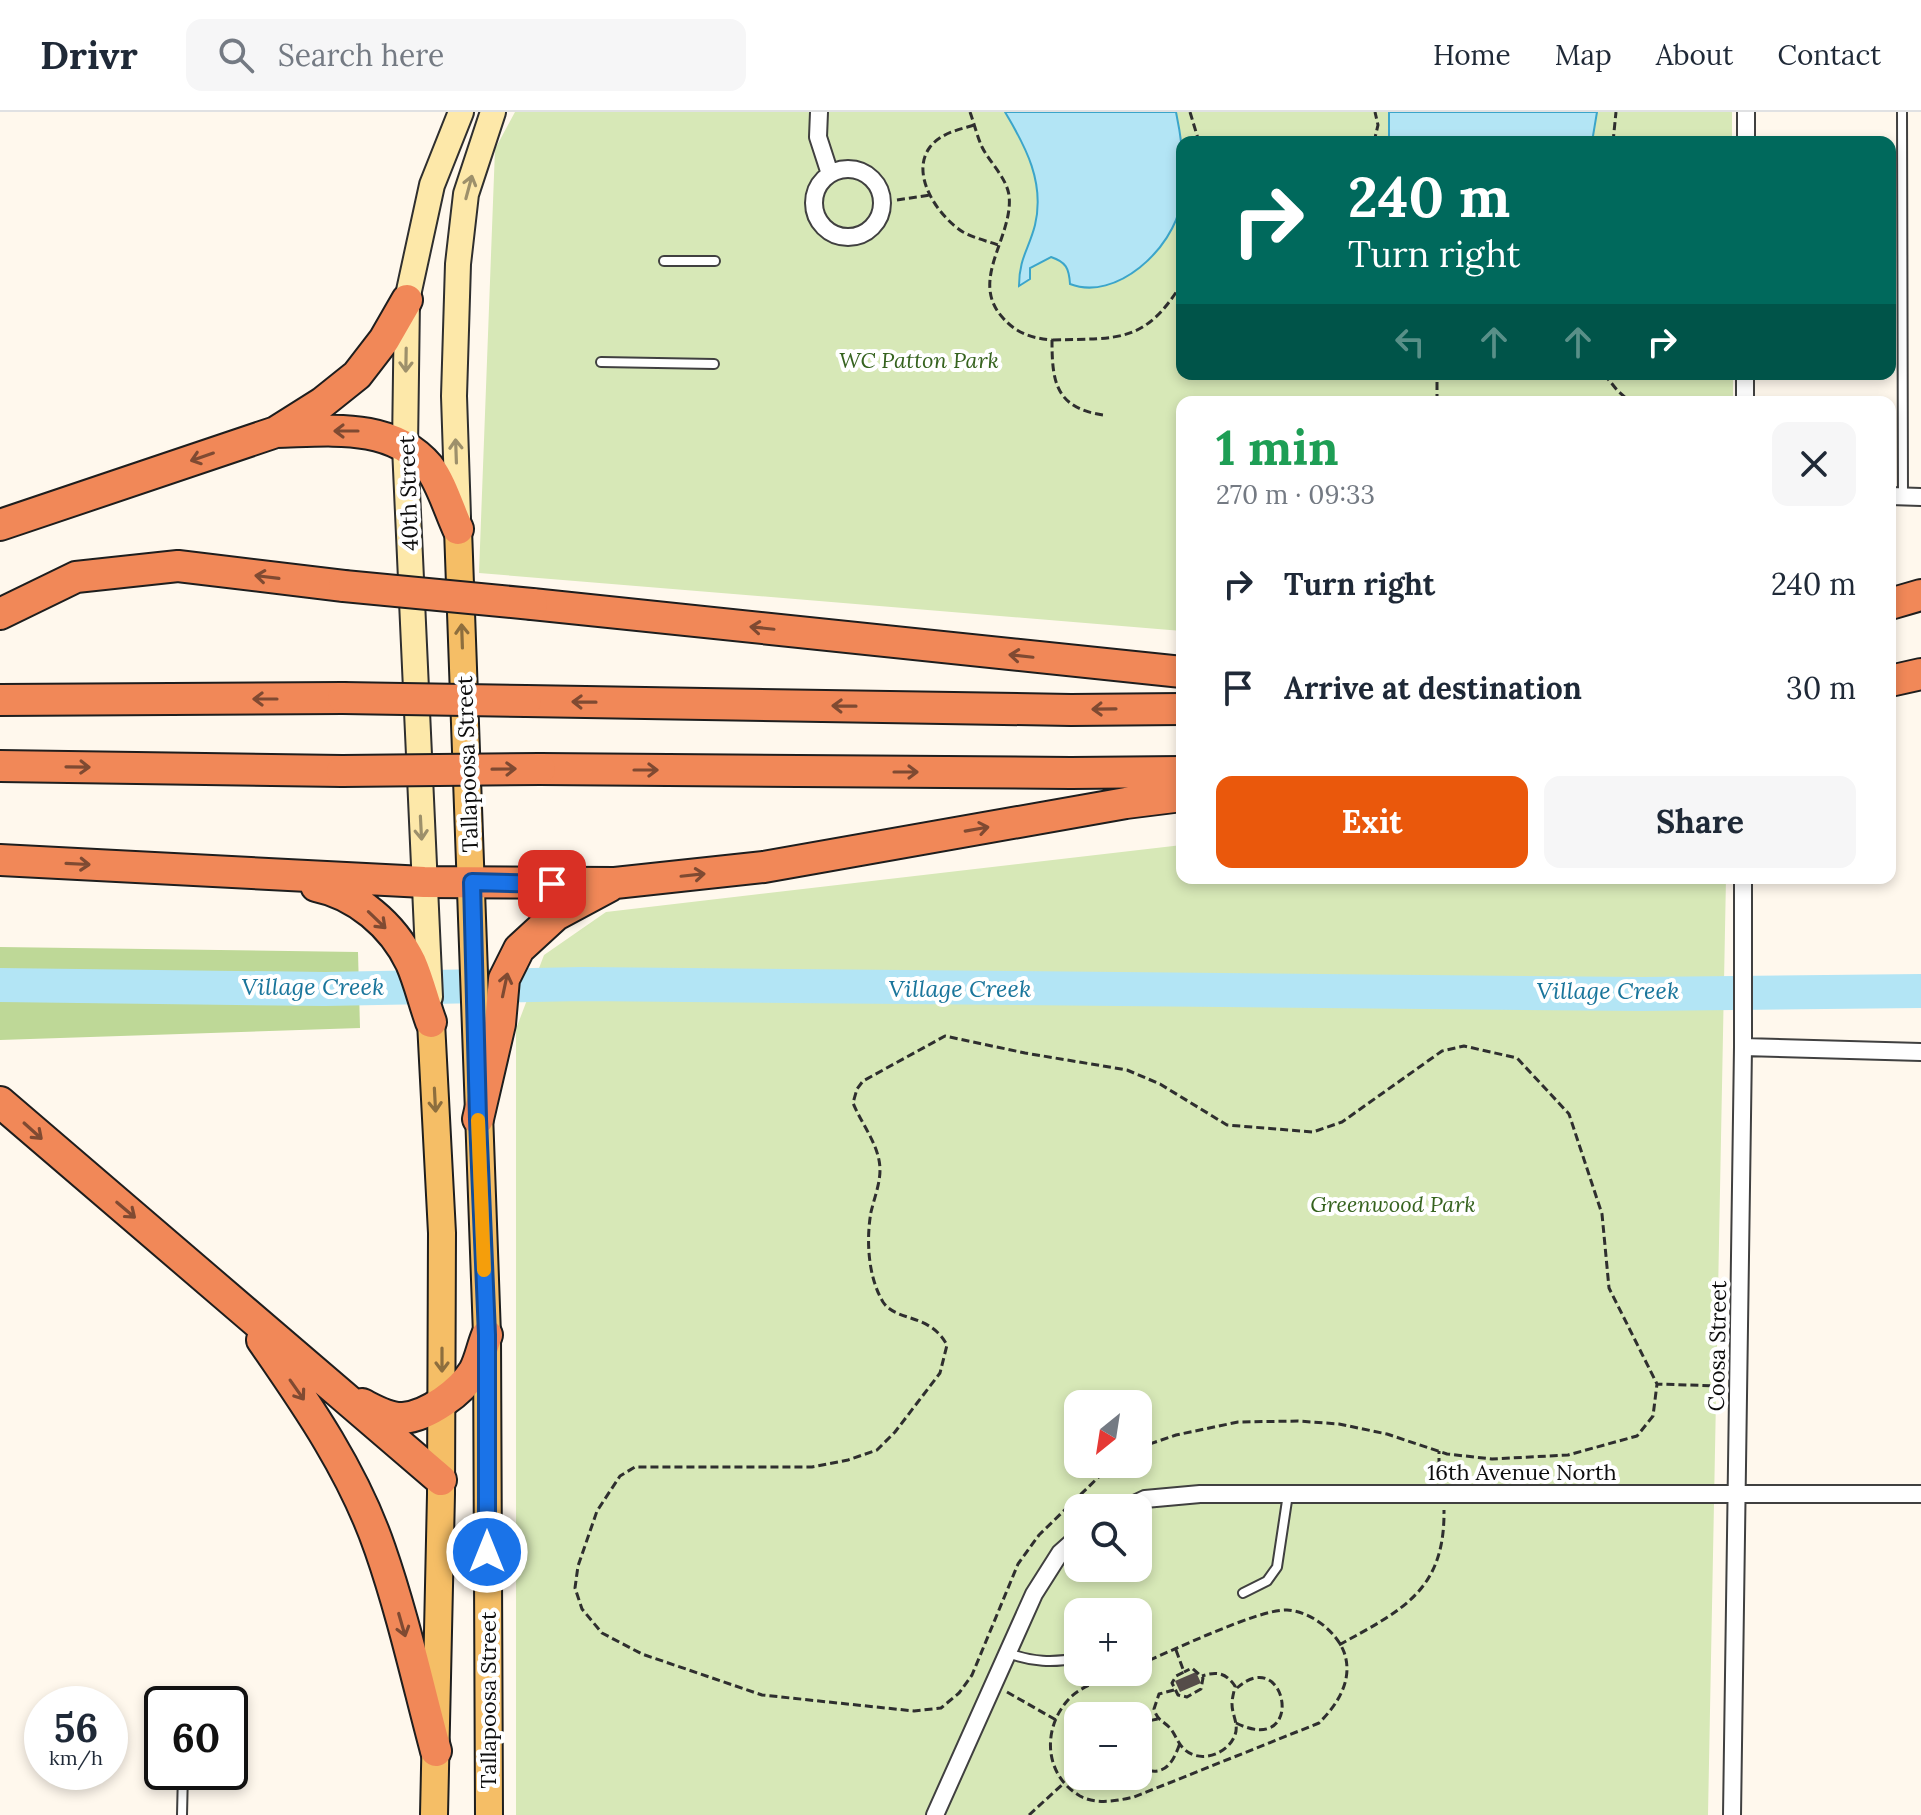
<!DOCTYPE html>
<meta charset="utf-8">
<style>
:root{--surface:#fff;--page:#f6f6f7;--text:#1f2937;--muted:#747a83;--line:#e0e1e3;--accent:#ea580c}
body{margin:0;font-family:Lora,serif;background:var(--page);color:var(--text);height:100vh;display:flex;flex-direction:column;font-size:30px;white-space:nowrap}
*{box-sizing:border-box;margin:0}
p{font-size:26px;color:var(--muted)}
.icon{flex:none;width:44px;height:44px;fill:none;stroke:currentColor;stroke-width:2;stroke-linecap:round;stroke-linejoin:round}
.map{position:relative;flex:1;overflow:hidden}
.sheet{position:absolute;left:1176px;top:284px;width:720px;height:488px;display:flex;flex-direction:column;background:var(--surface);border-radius:16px;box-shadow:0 4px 12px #0003}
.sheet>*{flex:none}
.top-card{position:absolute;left:1176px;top:24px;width:720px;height:244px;border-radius:16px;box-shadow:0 4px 12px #0003;background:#00695c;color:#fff;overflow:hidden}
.needle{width:52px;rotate:210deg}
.controls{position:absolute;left:1064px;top:1278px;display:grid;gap:16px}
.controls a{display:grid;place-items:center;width:88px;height:88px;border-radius:16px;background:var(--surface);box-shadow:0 4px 12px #0003;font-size:40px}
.speed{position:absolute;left:24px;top:1574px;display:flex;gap:16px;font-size:40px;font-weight:700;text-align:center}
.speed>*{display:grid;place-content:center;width:104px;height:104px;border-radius:50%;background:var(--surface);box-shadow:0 4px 12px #0003;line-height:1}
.speed small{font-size:20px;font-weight:400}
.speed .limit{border:4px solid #111;border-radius:12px;background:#fff;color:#111}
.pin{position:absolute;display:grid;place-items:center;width:68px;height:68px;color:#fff;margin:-34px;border-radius:16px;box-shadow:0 4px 12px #0006}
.me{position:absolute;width:88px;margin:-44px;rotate:0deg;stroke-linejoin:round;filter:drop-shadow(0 0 6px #0008)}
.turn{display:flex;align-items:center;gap:28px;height:168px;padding:0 40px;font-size:36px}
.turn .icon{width:104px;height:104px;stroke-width:2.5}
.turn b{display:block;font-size:56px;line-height:68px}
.lanes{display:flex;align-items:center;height:76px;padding:0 40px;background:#0003;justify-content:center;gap:40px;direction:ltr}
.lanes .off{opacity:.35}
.round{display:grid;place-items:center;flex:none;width:84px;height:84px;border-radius:16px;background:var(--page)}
.head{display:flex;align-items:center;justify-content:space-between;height:136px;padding:0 40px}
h1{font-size:48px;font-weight:700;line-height:60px;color:#1e9e55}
.action{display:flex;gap:16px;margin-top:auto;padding:16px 40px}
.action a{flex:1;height:92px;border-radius:16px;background:var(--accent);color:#fff;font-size:32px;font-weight:700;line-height:92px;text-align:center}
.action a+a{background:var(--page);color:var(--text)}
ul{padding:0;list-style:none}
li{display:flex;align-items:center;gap:24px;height:104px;padding:0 40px}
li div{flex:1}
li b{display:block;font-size:30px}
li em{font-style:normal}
header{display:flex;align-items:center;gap:48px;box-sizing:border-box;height:112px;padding:0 40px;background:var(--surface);border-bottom:2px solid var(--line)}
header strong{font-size:38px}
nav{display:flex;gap:44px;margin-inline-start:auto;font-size:28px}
.search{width:560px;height:72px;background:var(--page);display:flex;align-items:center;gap:20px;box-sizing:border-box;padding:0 28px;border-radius:16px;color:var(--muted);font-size:30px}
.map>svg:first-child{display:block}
.green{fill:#d7e8b7;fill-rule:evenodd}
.forest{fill:#bed897}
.water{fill:#b3e5f5;stroke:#3ba5ca;stroke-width:2}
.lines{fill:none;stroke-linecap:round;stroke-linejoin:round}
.river{stroke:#b3e5f5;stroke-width:34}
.building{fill:#554c49}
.lane-casing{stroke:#404040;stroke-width:12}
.street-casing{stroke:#404040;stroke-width:20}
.secondary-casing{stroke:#2f2f2f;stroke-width:28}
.primary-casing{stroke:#1e1e1e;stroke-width:30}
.highway-casing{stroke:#1e1e1e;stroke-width:34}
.path{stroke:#2f2f2f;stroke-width:3;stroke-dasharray:8 4;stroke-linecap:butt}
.lane{stroke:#fff;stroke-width:8}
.street{stroke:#fff;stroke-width:16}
.secondary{stroke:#fde8a9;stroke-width:24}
.primary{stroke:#f5be66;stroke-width:26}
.highway{stroke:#f18858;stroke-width:30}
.highway-bridge-casing{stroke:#1e1e1e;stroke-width:34;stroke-linecap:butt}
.highway-bridge{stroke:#f18858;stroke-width:30}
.oneway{stroke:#9d906b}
.oneway2{stroke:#7f4a32}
.oneway3{stroke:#8d6e3e}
.route-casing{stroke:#114b97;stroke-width:20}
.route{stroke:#1a73e8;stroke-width:14}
.slow{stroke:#f59e0b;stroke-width:14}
.labels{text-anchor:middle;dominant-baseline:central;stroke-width:8;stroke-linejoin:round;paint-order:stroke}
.park-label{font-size:22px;font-style:italic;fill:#36631f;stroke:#fff}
.street-label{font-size:22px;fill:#0d0d0d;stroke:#fff}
.water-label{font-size:24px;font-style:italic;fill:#19759b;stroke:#fff}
</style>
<header>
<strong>Drivr</strong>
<div class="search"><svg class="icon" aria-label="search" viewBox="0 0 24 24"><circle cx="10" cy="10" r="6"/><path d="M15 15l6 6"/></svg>Search here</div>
<nav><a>Home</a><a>Map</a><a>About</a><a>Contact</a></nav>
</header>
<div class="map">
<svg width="1921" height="1703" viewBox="0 0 1921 1703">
<rect width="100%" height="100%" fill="#fff8ed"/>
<!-- green -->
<path class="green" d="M515 0H1732V30H1182V262H1733V290H1182V519L479 461 495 37Z
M1182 733V766H1726L1708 1703H516V917L544 843 606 800ZM1078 1292H1138V1352H1078ZM1078 1396H1138V1456H1078ZM1078 1500H1138V1560H1078ZM1078 1604H1138V1664H1078Z"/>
<!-- forest -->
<path class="forest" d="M0 835 358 840 360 916 0 928Z"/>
<!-- water -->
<path class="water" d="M1005 0H1176C1182 29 1187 62 1181 91 1173 137 1116 190 1070 172 1069 156 1066 150 1051 145L1030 156V167L1019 174C1019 146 1029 137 1035 113 1045 71 1026 35 1005 0Z
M1389 0H1597L1592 30H1389Z"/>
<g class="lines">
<!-- river -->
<path class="river" d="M0 873 325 877 583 872 1642 882 1921 879"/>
</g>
<!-- building -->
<path class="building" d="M1196 1560 1201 1571 1180 1580 1175 1569Z"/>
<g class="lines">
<!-- lane casing -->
<g class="lane-casing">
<path id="lane" d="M1902 0 1903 385
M664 149H715
M601 250 714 252
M1243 1481 1267 1469 1277 1455 1288 1382
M1008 1541C1032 1550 1053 1551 1078 1546
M185 1592V1588
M182 1703 183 1660"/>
</g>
<!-- street casing -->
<g class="street-casing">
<path id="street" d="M819 0 818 25 830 62
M1746 30V0
M814 91a34 34 0 1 1 68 0a34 34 0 1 1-68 0Z
M1745 290V262
M1890 384 1921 385
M1743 935 1921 940
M1126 1396 1145 1387 1200 1382H1921
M935 1703 1034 1482 1060 1441 1078 1425
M1732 1703 1743 935V766"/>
</g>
<!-- secondary casing -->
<g class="secondary-casing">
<path id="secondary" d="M458 405 454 284 458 152 466 82 493 0
M430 885 405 335 407 188 432 73 461 0"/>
</g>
<!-- primary casing -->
<g class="primary-casing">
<path id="primary" d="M458 417 487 1223 489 1703
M431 910 442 1121 441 1382 434 1703"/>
</g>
<!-- highway casing -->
<g class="highway-casing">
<path id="highway" d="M276 320C329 319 391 310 429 355 441 370 450 400 458 417
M0 413 276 320 322 291 357 263 384 228 407 188
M532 492 1182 560
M1890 492 1921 483
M0 502 76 465 178 454 344 474
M1890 569 1921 562
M0 588 343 586
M526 589 1071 598 1182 597
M0 654 342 659
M540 657 1071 661 1182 660
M0 748 424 770 615 771 764 755 1126 691 1182 684
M316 774C356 782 393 813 411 851 419 869 424 891 431 910
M0 990 441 1368
M478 1007 500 912 504 867 519 837 556 803 610 774
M262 1228C308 1294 354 1361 380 1437 403 1503 418 1572 436 1639
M362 1292C374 1298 389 1307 403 1306 428 1304 461 1280 474 1259 480 1248 482 1235 487 1223"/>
</g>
<!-- path -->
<path class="path" d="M970 0C974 11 977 24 982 35 990 51 1006 65 1009 83 1014 125 968 168 1003 206 1017 222 1032 226 1052 228 1052 269 1055 296 1103 303
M1190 0 1199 30
M974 13C958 18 941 21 930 35 909 63 939 105 963 120 974 126 987 129 998 133
M1374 30 1378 13 1375 0
M1613 30 1616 0
M897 88 930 83
M1053 228C1118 226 1145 232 1182 171
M1604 262 1617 278 1630 290
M1437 290V262
M1138 1336 1176 1323 1238 1310 1298 1309 1339 1312 1387 1322 1447 1342 1492 1347 1568 1343 1637 1324 1653 1304 1657 1272
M1112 1352 1039 1423 1018 1452 972 1563 959 1581 941 1596 914 1599 762 1583 642 1542 602 1521 582 1497 575 1476 578 1454 597 1399 620 1364 635 1355H812L848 1348 877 1338 895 1320 940 1261 947 1233C930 1201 896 1210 883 1190 868 1165 866 1128 871 1100 874 1087 880 1072 880 1058 880 1034 862 1013 853 991L857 977 863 969 945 924 1025 941 1127 958 1160 972 1227 1013 1313 1020 1342 1010 1442 939 1464 934 1517 946 1569 1002 1602 1102 1609 1176 1657 1272 1718 1274
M1439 1366V1339
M1339 1533C1402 1498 1445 1479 1444 1398
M1176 1538 1184 1560 1176 1564 1172 1571 1178 1583 1187 1585 1201 1577 1203 1566 1192 1556 1184 1560
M1122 1560C1104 1568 1081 1573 1068 1588 1042 1617 1044 1663 1080 1684 1097 1693 1116 1689 1134 1685L1319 1611C1337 1593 1354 1568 1344 1540 1336 1519 1310 1499 1287 1498 1258 1497 1170 1540 1138 1553
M1174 1578 1159 1582 1154 1597C1157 1608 1162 1608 1169 1615 1175 1621 1177 1630 1183 1636 1199 1653 1228 1642 1235 1623 1239 1612 1232 1603 1232 1592 1232 1586 1234 1580 1235 1574 1226 1561 1217 1559 1202 1564
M1007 1580 1056 1608
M1138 1611 1158 1607
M1236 1611C1307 1646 1287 1531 1237 1576
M1138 1655C1163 1666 1172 1654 1180 1631
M1029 1703 1064 1671"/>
<!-- lane -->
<use href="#lane" class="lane"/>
<!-- street -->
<use href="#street" class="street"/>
<!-- secondary -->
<use href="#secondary" class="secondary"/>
<!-- primary -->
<use href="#primary" class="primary"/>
<!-- highway -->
<use href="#highway" class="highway"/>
<!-- highway-bridge casing -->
<g class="highway-bridge-casing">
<path id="highway-bridge" d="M344 474 532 492
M343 586 526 589
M342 659 540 657"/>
</g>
<!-- highway-bridge -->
<use href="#highway-bridge" class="highway-bridge"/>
</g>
<!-- one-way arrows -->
<defs><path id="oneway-shaft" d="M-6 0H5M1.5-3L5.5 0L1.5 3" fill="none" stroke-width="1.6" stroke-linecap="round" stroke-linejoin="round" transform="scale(2)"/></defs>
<g class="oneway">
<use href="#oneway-shaft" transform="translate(469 75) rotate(-75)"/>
<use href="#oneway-shaft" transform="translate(406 248) rotate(91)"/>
<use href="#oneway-shaft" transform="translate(456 339) rotate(-92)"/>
<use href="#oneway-shaft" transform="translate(421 716) rotate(87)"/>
</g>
<g class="oneway2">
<use href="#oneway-shaft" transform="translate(346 319) rotate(-180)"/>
<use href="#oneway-shaft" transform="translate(202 345) rotate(161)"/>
<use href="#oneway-shaft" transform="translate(267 465) rotate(-173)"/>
<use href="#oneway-shaft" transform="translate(762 516) rotate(-174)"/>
<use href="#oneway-shaft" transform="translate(1021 544) rotate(-174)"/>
<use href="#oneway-shaft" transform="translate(265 587) rotate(180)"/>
<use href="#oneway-shaft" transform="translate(584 590) rotate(-179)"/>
<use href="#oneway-shaft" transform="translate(844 594) rotate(-179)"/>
<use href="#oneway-shaft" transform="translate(1104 597) rotate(179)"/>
<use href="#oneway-shaft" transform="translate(78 655) rotate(1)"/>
<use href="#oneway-shaft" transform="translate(504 657) rotate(-1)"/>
<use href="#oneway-shaft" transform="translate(646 658)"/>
<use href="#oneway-shaft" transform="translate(906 660)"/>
<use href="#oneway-shaft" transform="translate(977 717) rotate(-10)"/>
<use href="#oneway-shaft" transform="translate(78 752) rotate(3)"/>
<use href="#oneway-shaft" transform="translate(693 763) rotate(-6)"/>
<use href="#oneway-shaft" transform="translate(377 808) rotate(44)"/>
<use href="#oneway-shaft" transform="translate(505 873) rotate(-78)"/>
<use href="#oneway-shaft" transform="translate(33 1019) rotate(42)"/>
<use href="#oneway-shaft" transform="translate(126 1098) rotate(40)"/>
<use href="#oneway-shaft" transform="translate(297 1278) rotate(55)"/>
<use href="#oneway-shaft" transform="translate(402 1513) rotate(74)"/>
</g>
<g class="oneway3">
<use href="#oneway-shaft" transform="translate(462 524) rotate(-92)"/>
<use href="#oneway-shaft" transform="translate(435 988) rotate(87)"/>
<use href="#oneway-shaft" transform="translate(442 1248) rotate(90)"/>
</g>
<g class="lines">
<!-- route casing -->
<g class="route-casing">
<path id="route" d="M487 1440V1223L478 1007 472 770 552 772"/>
</g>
<!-- route -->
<use href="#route" class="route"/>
<!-- slow -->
<path class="slow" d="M478 1008 484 1158"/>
</g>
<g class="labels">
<!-- park labels -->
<g class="park-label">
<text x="919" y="248">WC Patton Park</text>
<text x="1393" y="1092">Greenwood Park</text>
</g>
<!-- street labels -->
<g class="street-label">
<text transform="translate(408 381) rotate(-92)">40th Street</text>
<text transform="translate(467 652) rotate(-92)">Tallapoosa Street</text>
<text transform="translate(1717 1234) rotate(-89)">Coosa Street</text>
<text x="1522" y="1360">16th Avenue North</text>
<text transform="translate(488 1588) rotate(-90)">Tallapoosa Street</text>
</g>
<!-- water labels -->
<g class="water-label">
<text x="313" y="874">Village Creek</text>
<text x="960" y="876">Village Creek</text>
<text x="1608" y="878">Village Creek</text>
</g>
</g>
</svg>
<div class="controls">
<a><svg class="needle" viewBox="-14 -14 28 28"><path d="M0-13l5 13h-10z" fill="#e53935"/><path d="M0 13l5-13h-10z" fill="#747a83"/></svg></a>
<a><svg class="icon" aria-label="search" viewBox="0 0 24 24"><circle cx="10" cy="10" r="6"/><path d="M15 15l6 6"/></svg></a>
<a>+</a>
<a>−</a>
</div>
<div class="speed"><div>56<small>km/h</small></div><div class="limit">60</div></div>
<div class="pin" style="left:552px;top:772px;background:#d93025"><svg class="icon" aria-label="arrive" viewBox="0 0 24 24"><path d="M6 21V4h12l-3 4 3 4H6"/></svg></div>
<svg class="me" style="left:487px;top:1440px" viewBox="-20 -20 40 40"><circle r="17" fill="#1a73e8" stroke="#fff" stroke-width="3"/><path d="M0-11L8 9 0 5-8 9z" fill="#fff"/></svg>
<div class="top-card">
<div class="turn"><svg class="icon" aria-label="right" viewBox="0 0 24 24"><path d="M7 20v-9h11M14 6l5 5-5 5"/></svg><div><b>240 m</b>Turn right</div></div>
<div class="lanes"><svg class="icon off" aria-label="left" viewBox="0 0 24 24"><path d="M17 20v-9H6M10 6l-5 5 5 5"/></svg><svg class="icon off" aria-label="ahead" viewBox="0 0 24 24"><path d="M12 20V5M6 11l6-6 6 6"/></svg><svg class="icon off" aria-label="ahead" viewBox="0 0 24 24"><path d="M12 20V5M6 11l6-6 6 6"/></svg><svg class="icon" aria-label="right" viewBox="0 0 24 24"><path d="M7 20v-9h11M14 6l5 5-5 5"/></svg></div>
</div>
<section class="sheet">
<div class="head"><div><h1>1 min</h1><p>270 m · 09:33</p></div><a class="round"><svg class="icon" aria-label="close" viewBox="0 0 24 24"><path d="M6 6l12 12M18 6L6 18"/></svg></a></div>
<ul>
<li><svg class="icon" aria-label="right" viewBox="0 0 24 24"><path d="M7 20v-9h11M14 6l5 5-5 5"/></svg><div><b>Turn right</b></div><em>240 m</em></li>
<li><svg class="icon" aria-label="arrive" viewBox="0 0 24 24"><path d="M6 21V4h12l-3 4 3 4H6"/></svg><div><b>Arrive at destination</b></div><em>30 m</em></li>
</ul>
<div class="action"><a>Exit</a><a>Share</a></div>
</section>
</div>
